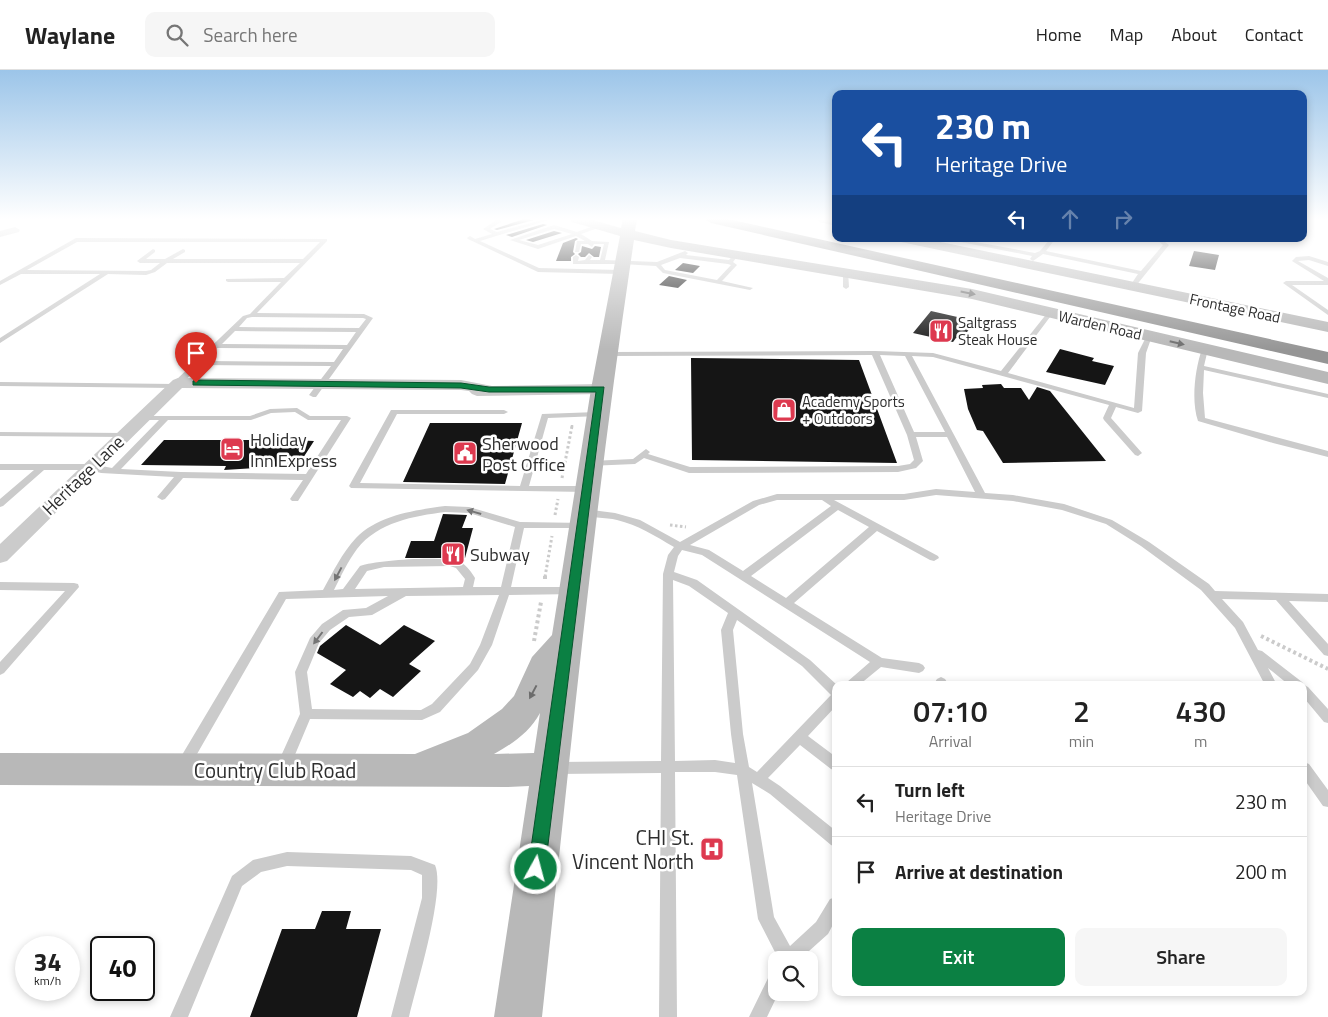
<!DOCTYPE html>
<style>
:root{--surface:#fff;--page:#f6f6f6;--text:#222;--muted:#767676;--line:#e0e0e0;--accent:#0b8043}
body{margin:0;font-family:"Titillium Web",sans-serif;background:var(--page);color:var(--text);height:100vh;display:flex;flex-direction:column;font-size:19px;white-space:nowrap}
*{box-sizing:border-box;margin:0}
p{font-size:16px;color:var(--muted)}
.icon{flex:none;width:28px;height:28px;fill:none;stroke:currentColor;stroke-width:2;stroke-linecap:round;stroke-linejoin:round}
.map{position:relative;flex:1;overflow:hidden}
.details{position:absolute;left:832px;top:611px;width:475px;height:315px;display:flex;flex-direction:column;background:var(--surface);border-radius:10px;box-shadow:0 2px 8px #0003}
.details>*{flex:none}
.top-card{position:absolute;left:832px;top:20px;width:475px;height:152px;border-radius:10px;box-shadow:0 2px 8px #0003;background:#1a4fa0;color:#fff;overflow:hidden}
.tools{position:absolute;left:768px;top:881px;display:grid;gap:10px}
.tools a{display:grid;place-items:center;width:50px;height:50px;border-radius:10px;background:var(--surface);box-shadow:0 2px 8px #0003;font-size:25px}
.speed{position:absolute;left:15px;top:866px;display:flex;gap:10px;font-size:25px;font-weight:700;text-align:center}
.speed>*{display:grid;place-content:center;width:65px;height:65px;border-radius:50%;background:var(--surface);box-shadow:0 2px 8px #0003;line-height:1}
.speed small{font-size:12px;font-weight:400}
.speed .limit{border:2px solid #111;border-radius:8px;background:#fff;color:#111}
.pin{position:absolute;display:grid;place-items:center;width:42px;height:42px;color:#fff;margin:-51px -21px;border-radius:50% 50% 50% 0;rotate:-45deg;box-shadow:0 0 5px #0007}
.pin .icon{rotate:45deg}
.me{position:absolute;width:55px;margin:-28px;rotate:7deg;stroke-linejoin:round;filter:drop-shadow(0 0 4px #0008)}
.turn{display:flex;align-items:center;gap:18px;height:105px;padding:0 20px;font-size:22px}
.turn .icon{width:65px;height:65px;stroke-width:2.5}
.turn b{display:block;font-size:35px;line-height:42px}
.lanes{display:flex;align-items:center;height:48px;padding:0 20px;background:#0003;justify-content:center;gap:25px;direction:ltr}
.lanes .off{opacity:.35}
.eta{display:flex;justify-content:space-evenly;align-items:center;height:85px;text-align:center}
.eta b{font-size:30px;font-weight:600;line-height:35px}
.primary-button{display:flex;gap:10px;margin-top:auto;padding:10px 20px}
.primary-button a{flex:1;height:58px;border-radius:10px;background:var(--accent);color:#fff;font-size:20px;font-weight:600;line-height:58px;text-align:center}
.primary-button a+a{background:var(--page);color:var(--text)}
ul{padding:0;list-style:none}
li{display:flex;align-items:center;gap:15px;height:70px;padding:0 20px;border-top:1px solid var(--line)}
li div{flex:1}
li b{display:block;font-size:19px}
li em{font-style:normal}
header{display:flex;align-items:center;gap:30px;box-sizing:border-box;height:70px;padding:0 25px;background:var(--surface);border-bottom:1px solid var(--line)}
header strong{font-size:24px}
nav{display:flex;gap:28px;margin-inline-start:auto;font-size:18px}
.search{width:350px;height:45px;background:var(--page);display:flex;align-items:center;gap:12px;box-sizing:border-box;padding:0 18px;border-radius:10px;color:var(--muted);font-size:19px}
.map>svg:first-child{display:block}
.building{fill:#151515}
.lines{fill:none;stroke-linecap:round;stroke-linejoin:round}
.path-far2{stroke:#cbcbcb;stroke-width:2.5;stroke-dasharray:2 2;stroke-linecap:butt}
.path-far1{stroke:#cbcbcb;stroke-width:3;stroke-dasharray:2.5 2.5;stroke-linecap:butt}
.path{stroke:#cbcbcb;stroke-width:4;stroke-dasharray:3 3;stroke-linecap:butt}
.lane{fill:#cbcbcb;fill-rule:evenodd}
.street{fill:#cbcbcb;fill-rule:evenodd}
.secondary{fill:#b8b8b8;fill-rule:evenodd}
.highway{fill:#959595;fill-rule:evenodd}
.oneway{fill:#6c6c6c}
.oneway2{fill:#757575}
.route{fill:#0b8043;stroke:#07532c}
.labels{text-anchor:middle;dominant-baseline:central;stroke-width:5;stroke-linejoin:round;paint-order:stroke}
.far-street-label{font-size:15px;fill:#2e2e2e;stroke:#fff}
.far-poi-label{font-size:15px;fill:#2e2e2e;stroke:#fff;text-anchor:start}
.poi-label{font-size:18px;fill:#2e2e2e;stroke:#fff;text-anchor:start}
.street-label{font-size:18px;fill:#2e2e2e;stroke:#fff}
.near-street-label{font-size:21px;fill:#2e2e2e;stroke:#fff}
.near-poi-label{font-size:21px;fill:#2e2e2e;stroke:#fff;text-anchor:end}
</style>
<header>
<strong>Waylane</strong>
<div class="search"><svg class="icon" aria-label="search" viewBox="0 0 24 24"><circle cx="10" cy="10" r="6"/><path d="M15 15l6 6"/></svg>Search here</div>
<nav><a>Home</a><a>Map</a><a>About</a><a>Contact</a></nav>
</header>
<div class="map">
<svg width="1328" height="947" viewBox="0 0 1328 947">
<rect width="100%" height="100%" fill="#fff"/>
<!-- building -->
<path class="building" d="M524 149 534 150 497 160 494 159Z
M543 154 547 155 512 167 506 165Z
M554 161 562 163 533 172 526 170Z
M576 168 578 169 575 171 573 182 575 184 571 187V191H556L563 173Z
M582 176 592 179 595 176 601 177 599 187H594L589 183 585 187H581L578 184 581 182Z
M1194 181 1219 185 1215 200 1189 196Z
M683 193 700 196 693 203 675 200Z
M669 206 687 210 678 218 659 215Z
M931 241 975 251 962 269 956 268 953 272 913 263Z
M1060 279 1094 288 1092 291 1114 296 1105 315 1046 302Z
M691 288 859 290 897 393 692 390Z
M1001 314 1004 318H1021L1029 330 1037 317 1050 321 1106 391 1003 393 983 361 977 360 968 339 964 319 983 318 982 315Z
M430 353H522L505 414 403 412Z
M250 368 314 371 303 388H299L296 393H289L287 396 224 400 226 396 141 395 164 370H249Z
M443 444 467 445 462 458H473L465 488H405L411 471H434Z
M346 555 380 575 404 555 435 571 409 594 421 601 393 627 380 619 370 628 360 621 353 627 330 614 346 600 317 583 320 576Z
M322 841H351L346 859H381L357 947H250L282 859H315Z"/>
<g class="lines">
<!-- path-far2 -->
<path class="path-far2" d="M572 357V355"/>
<!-- path-far1 -->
<path class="path-far1" d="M562 408 572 356
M555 445 558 429
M670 455 686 457
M545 507 552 466"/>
<!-- path -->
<path class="path" d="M545 509V506
M1261 566 1328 599
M534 571 541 532"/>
<!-- lane -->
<path class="lane" d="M495 149H499L501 152 490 159 497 162 546 149H552L480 171 539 198 620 200 623 202 620 204 538 202 468 169 467 168 470 166 475 169 492 164 483 159 495 151Z
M599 154 601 157 581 164 592 171 609 172 605 190 657 192 685 181 688 183 686 185 729 190 736 182 739 184 733 192 737 195 722 211 753 218 750 220 663 203 656 196 622 194H573V187L576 185 579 187 578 191 585 190 589 185 592 187 590 190H600L604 174H594L592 177 588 174H581L579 182H575L577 171H585L576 166 538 179 510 170 554 155 577 162ZM554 159 572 164 538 175 519 170ZM680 188 728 194 731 195 717 210 665 200 661 195Z
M76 168 327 169V171L257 243 364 244 373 248 316 327H313L309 325 331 296 200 295 181 315H177V318H174L0 316V312L175 314V311L243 246 250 244 281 212H228L226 211V209L284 208 300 193H167L155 202 146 205 108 204 0 273V268L100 204H21L0 215V211ZM77 172H320L303 189H173L185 182V180L183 179 165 189H146L155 182V180L153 179 137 191 140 193H160L151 200 146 201 27 200ZM252 247 363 248 366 249 359 258 239 257 247 248ZM235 261 356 262 347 275 222 274ZM217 278 343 279 334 292 205 291Z
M959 169 1035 183 1040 181 1050 169H1055L1046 181 1141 201 1163 175 1156 169H1161L1169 175 1135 217 1133 218 1130 216 1138 204 1043 184 1033 191 1030 189 1032 186 961 172 959 171Z
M1309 186 1328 192V196L1309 190 1298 191 1328 208V215H1292L1328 240V245L1283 213 1286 211H1324L1292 191 1296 187Z
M843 200 848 201 849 217 846 219 843 217Z
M1050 241 1053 243 1008 303 1134 338 1138 283 1147 265 1152 266 1146 283 1142 341 1138 343 1116 337 1111 348 1142 383 1138 386 1135 385 1104 350 1103 348 1109 335 933 287 912 286 985 423 1013 425 1064 434 1112 450 1149 472 1209 514 1215 521 1328 524V532L1289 531 1328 574V586L1324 585 1276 530 1222 529 1243 552 1258 580 1262 581 1302 612 1304 615 1308 617 1328 639V653L1324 652 1304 628V615H1289L1268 598 1277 615H1265L1235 558 1201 520 1141 476 1106 454 1062 440 1013 431 936 425 904 430H834L938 486 939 488 934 491 930 490 877 461 794 533 882 588 919 593 923 595 925 598 923 601 919 603 881 597 859 615H845L847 612 870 592 702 485 682 480 678 486 674 502 697 510 810 590 837 615 836 636 808 666 836 687V701L831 699 800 675 768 708 780 716 836 761V777L831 775 770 724 752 713 774 847 790 876 816 852 830 829 836 827V849L828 864 799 890H779L758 849 737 705 715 702H675L677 947H659L661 703 556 704 551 702 549 698 551 694 556 692 661 691 663 504 668 485 674 477C655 466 638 455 617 450 606 447 588 449 579 442L584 439 615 443 640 450 680 472 753 431 777 424H904L936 419 975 422 947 367H916L923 391 916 398 898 402 689 403 644 388 635 394 588 396 587 394 588 392 591 391 633 389 646 379 650 382 648 384 690 397 898 396 910 394 914 390 907 365 872 285 607 286 603 284 607 282 875 281 933 283 1001 301 1048 242ZM880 285 905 286 945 362H914ZM777 430H822L831 436 743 501 709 480 690 475 759 435ZM838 440 869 457 786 528 751 506ZM673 510 689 516 728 543 721 560 731 664 735 693 715 690 675 691ZM737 550 802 596 831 625 757 702 749 697 743 664 733 560Z
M1205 277 1208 279 1204 296 1328 324V328L1204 300 1203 323 1205 348 1328 381V387L1273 373 1198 351C1191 331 1195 299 1202 279Z
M297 338 310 346H347L351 348 298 431H292L290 429 303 410 183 408 165 429 162 430 157 427 174 407 101 403 90 400H44L3 436 0 437V429L34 400H0V394H91L112 398 159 350H138V346H250L270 339ZM295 342 308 350H341L306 404 181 402 121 399 168 350H251L271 343Z
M391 340H504L508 342 504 344H397L360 413 520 416 542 344 597 342H600V346L548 348 529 416H587L592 419 587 422 351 418 349 416Z
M0 362 124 363 128 365 124 367 0 366Z
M445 436 469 437 520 452 585 453 587 455 585 457 582 458H524L511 517H572L576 518 577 521 576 524 509 525 492 575 478 600 440 642 422 650 310 649 289 699 284 701 279 699 277 695 300 644 295 602 310 568 322 554 343 540 366 538 388 526 286 529 189 698 184 700 179 698 177 694 179 690 279 522 323 520C333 502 342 483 356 468 378 445 416 440 445 436ZM445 442 469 443 515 457 501 517H473L475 508C472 503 467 496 462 493 447 485 378 490 360 496L343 519 334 520C341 506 348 491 357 479 378 452 414 446 445 442ZM450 496 456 498 465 509 463 517 355 519 367 501 384 497ZM499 525 480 575 470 594 432 634 421 640 312 639 307 602 319 573 330 560 349 547 372 545 406 526Z
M0 512 74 513 78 514 79 517 4 603 0 605V592L65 521 0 520Z
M941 607 945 609 949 615H936L935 612 937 609Z
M1304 692 1309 694 1328 720V737L1323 736 1304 709Z
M287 782 411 786 435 795C446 821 416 916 409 947H391L422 828V805L411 800 287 796 261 802 242 816 188 947H170L232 806 253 790Z
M776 902V922H779L767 947H749L770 904Z"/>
<!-- street -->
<path class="street" d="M15 157 20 160 19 162 0 167V161Z
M178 308 461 310 492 316 601 314 606 316 609 319 606 322 601 324 477 326 472 324 469 321 461 320 182 318 7 491 0 493V474L173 310Z"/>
<!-- secondary -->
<path class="secondary" d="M570 149H589L621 158 623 149H637L635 161 671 170 972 219 1328 302V314L972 229 671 178 634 170C595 428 570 687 542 947H494L529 716 508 717 0 715V683L415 684 468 663 502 639 514 626 532 587 552 565 591 319 620 166 572 152ZM540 643 534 683 494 684C512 674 530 662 540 643Z
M818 149H836V156L820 152Z
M899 169H926L1328 252V262L906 173 901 172Z"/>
<!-- highway -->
<path class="highway" d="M704 149H728L1328 282V294L711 153Z"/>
</g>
<!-- one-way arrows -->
<defs><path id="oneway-solid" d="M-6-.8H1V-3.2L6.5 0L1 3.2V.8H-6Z" transform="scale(1.25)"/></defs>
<g class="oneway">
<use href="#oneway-solid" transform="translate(968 223) rotate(11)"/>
<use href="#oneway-solid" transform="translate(1177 273) rotate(13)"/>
<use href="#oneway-solid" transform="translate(533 622) rotate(118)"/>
</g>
<g class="oneway2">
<use href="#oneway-solid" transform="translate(474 442) rotate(-164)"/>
<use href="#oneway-solid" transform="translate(338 504) rotate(118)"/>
<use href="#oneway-solid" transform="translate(318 568) rotate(127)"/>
</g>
<!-- sky -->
<linearGradient id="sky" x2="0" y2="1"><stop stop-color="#9cc5e9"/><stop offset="0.53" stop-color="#fff"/><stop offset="1" stop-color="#fff" stop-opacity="0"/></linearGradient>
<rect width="1328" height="281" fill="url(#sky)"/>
<!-- route -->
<path class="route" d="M196 310 461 313 489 317H604L545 799 543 805 536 807 530 805 528 799 596 322H489L461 318 193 315V311Z"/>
<!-- icons -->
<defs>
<g id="restaurant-square" transform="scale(1.25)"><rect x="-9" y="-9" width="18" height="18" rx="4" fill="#dd394f" stroke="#fff"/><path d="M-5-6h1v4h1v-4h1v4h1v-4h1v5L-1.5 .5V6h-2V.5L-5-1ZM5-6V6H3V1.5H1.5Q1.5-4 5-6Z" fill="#fff"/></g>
<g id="shop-square" transform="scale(1.25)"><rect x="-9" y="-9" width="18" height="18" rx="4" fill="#dd394f" stroke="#fff"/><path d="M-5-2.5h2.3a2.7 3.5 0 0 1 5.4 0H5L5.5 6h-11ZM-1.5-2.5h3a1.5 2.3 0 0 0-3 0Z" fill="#fff"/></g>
<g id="hotel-square" transform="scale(1.25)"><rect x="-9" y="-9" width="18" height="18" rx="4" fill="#dd394f" stroke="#fff"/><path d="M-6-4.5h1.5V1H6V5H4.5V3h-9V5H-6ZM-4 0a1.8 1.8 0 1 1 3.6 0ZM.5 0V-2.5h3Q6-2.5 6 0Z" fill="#fff"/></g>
<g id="civic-square" transform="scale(1.25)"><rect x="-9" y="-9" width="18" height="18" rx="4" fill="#dd394f" stroke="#fff"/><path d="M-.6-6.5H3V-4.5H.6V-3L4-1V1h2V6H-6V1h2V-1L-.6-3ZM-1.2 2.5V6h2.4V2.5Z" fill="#fff"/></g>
<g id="hospital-square" transform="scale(1.25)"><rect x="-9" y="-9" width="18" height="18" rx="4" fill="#dd394f" stroke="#fff"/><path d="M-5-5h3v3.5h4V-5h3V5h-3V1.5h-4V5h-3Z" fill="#fff"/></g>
</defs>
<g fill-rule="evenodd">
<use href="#restaurant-square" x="941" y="261"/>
<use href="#shop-square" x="784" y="340"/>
<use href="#hotel-square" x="232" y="379"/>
<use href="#civic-square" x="465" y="383"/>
<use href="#restaurant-square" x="453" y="484"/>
<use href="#hospital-square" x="712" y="779"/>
</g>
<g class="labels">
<!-- far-street labels -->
<g class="far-street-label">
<text transform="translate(1235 238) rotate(12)">Frontage Road</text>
<text transform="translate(1100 255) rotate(13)">Warden Road</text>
</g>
<!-- far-poi labels -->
<g class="far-poi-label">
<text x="958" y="252">Saltgrass<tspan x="958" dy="17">Steak House</tspan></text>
<text x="802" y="331">Academy Sports<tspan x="802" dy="17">+ Outdoors</tspan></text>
</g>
<!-- poi labels -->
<g class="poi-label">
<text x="250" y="369">Holiday<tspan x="250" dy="21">Inn Express</tspan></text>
<text x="482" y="373">Sherwood<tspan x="482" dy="21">Post Office</tspan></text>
<text x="470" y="484">Subway</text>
</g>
<!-- street labels -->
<g class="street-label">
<text transform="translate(83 405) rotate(-44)">Heritage Lane</text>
</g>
<!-- near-street labels -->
<g class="near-street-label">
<text x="275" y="700">Country Club Road</text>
</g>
<!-- near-poi labels -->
<g class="near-poi-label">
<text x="694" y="767">CHI St.<tspan x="694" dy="24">Vincent North</tspan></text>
</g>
</g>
</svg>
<div class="tools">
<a><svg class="icon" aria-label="search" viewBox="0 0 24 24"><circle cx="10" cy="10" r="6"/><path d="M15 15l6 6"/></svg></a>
</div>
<div class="speed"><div>34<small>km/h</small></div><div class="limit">40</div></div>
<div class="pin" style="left:196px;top:313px;background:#d93025"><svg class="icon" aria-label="arrive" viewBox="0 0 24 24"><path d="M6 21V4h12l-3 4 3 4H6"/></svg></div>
<svg class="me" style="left:536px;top:799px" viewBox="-20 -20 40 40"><circle r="17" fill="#0b8043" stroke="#fff" stroke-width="3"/><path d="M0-11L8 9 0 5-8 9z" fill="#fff"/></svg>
<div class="top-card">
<div class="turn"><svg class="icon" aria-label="left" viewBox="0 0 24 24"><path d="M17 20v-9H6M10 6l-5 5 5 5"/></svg><div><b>230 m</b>Heritage Drive</div></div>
<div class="lanes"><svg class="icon" aria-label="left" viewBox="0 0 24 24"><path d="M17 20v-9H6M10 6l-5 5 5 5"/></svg><svg class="icon off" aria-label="ahead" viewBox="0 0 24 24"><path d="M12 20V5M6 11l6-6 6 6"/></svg><svg class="icon off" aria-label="right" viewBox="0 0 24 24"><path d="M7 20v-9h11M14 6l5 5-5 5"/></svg></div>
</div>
<section class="details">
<div class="eta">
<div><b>07:10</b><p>Arrival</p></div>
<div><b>2</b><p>min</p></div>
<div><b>430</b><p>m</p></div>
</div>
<ul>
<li><svg class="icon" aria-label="left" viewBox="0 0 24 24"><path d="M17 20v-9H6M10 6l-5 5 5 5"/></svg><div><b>Turn left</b><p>Heritage Drive</p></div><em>230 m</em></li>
<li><svg class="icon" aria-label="arrive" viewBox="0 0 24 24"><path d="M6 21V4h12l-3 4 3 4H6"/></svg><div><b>Arrive at destination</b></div><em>200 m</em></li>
</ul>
<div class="primary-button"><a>Exit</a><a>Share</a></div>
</section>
</div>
